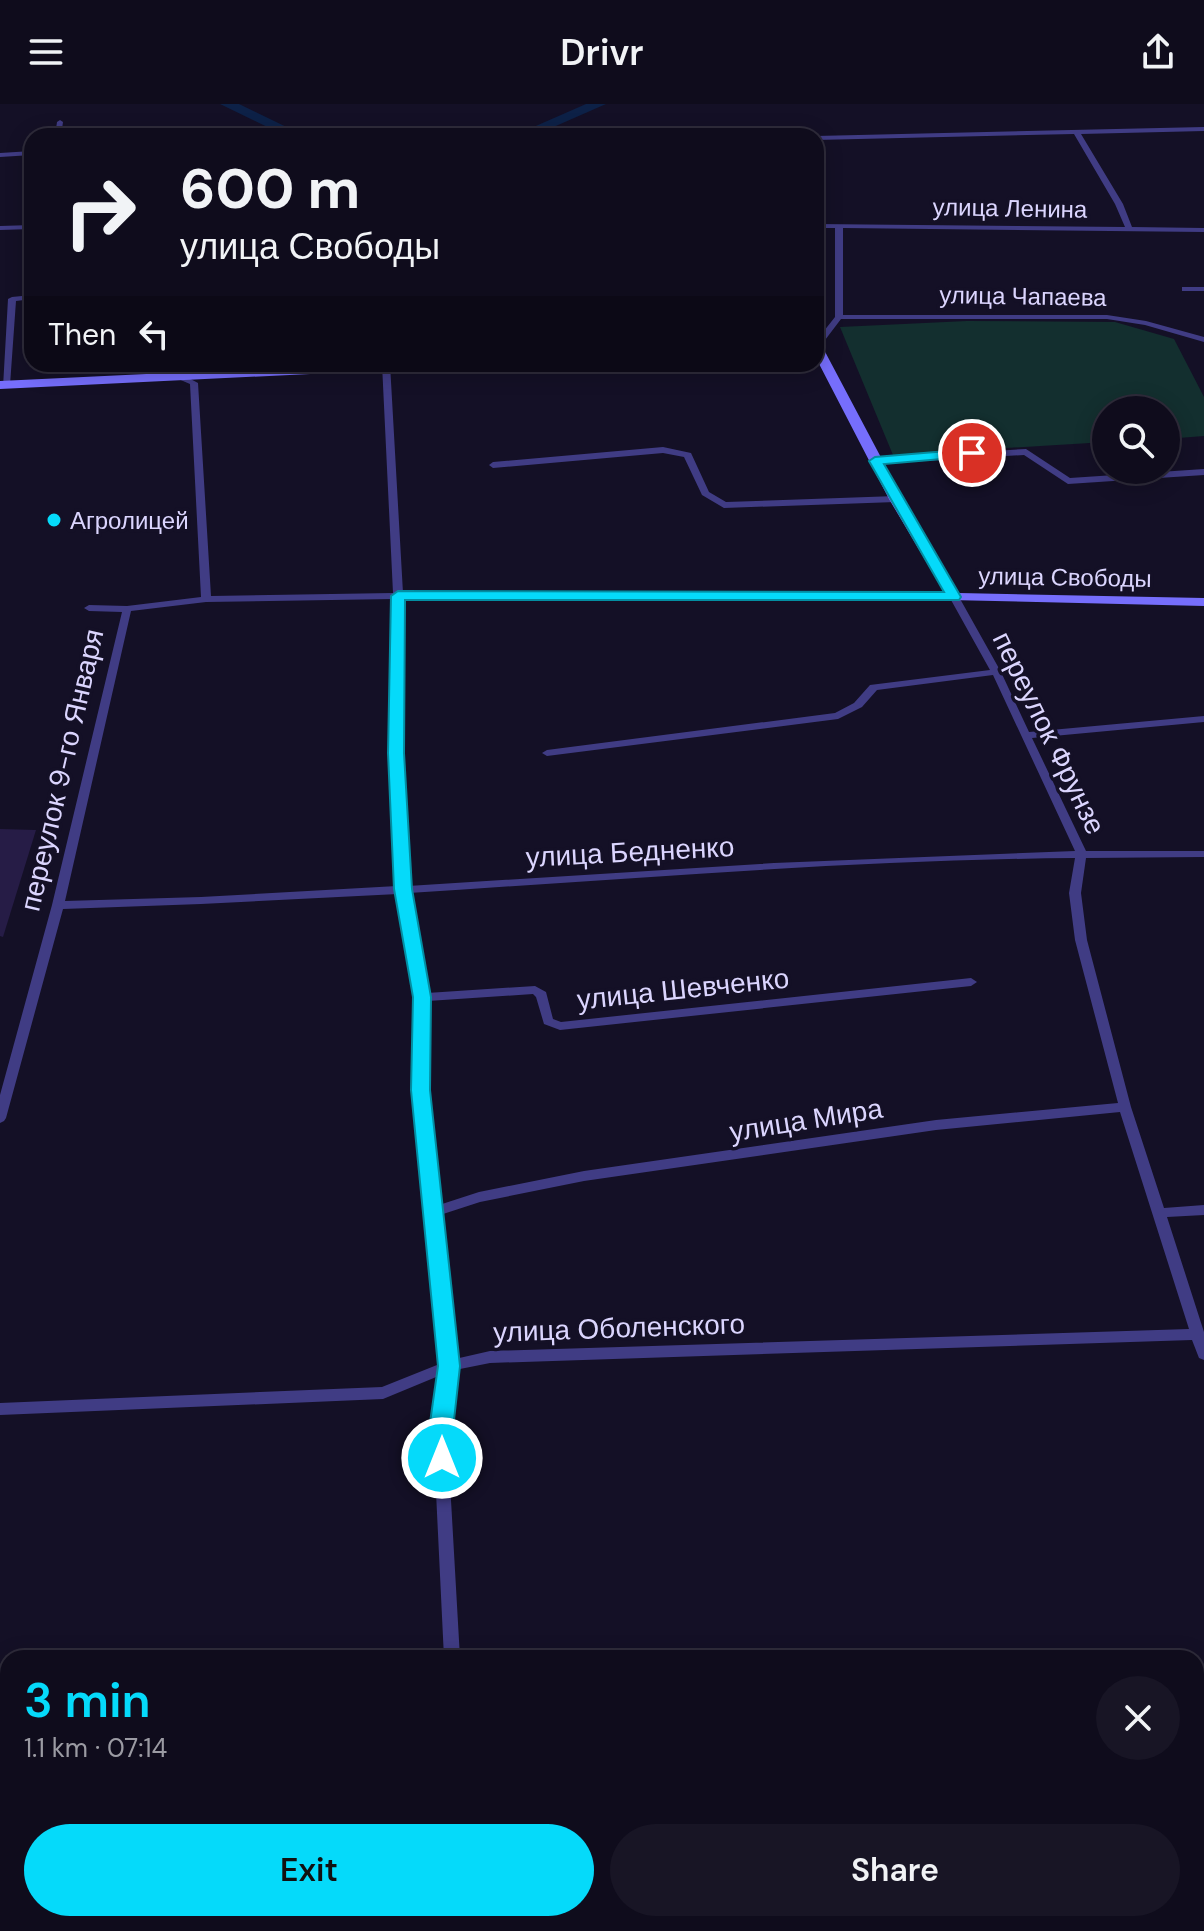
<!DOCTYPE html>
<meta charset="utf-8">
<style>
:root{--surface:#0f0c1c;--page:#181525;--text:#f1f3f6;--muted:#9b9ba3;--line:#2f2c3b;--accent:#05dafa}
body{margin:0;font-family:"DM Sans",sans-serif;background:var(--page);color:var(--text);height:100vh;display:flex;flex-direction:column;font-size:30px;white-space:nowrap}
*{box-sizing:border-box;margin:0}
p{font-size:26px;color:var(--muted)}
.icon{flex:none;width:44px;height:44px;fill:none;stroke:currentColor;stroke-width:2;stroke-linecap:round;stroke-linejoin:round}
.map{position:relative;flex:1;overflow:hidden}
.sheet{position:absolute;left:0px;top:1546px;width:1204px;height:282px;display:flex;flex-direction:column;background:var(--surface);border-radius:24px 24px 0 0;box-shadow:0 4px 20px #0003,0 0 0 2px var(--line)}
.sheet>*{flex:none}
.hud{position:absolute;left:24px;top:24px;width:800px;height:244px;border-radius:24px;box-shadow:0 4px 20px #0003,0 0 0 2px var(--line);background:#0f0c1c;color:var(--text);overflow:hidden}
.buttons{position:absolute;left:1092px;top:292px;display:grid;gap:16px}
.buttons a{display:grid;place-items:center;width:88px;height:88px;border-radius:50%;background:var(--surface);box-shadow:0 4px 20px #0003,0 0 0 2px var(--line);font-size:40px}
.pin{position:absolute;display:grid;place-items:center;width:68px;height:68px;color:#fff;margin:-34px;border:4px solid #fff;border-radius:50%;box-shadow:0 2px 8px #0007}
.me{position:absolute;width:88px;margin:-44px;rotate:0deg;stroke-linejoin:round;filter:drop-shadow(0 0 6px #0008)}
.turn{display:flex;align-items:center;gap:28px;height:168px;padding:0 24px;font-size:36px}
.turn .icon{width:104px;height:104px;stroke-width:2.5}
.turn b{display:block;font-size:56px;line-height:68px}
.then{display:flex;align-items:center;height:76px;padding:0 24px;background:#0003;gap:16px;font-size:30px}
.round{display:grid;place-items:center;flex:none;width:84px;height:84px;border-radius:42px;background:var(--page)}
.summary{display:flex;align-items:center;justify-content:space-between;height:136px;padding:0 24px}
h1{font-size:48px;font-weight:600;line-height:60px;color:var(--accent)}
.button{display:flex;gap:16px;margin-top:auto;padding:16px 24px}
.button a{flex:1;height:92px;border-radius:48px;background:var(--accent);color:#111;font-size:32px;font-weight:600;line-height:92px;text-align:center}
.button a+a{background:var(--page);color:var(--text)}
header{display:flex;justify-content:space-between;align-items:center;height:104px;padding:0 24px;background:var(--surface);font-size:36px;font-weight:600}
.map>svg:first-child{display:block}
.green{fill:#132f2f}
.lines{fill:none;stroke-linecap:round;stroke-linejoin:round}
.river{fill:#0d2147;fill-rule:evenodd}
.building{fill:#261c46}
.minor{fill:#403c84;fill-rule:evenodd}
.secondary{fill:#766efc;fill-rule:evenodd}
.route{fill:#05dafa;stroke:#038ea2;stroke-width:2}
.poi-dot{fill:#05dafa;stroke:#141026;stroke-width:3}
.labels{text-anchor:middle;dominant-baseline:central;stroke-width:7;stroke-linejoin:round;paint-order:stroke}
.far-street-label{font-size:24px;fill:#dbd5fe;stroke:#141026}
.far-poi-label{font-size:24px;fill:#dbd5fe;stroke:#141026;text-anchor:start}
.street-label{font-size:28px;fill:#dbd5fe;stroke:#141026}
</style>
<header><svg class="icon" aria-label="menu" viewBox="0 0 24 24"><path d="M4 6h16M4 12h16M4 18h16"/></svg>Drivr<svg class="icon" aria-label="share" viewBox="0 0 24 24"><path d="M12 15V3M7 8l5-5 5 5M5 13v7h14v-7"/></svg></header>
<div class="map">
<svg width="1204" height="1827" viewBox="0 0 1204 1827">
<rect width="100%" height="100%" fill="#141026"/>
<!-- green -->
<path class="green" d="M967 217 1115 218 1174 235 1204 293V332L1166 335V306H1106V338L893 351 840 223Z"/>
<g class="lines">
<!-- river -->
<path class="river" d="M220 0H239L305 32H286Z
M586 0H606L533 32H513Z"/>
</g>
<!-- building -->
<path class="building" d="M0 725 36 726 3 833 0 832Z"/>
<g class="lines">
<!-- minor -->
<path class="minor" d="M60 16 63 18 61 32H55L57 18Z
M1204 23V27L1081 30 1123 100 1132 123 1204 124V128L843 124V211H1107L1146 217 1204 233V238L1145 221 1107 215H841L819 244H816V237L835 213V124H816V120L1125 123 1115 100 1074 30 816 36V32Z
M32 47V51L0 53V49Z
M32 121V125L0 126V122Z
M1182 183H1204V187H1182Z
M32 191V195L16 197 10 281 3 283 8 195 12 193Z
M173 260H181L183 271 198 279 211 492 393 489 382 260H390L403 489 954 490 959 493 1001 568 1029 628 1204 612V618L1032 634 1086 747H1204V753L1086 754 1081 789 1087 836 1131 1003 1164 1104 1204 1101V1111L1167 1113 1204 1228V1256L1199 1254 1192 1236 490 1259 455 1266 447 1326 460 1554H444L433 1326 441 1271 383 1295 0 1311V1299L382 1283 442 1259 414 986 416 893 398 790 201 800 63 805 6 1014 4 1017 0 1019V991L52 801 122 508 89 507 84 504 89 501 127 502 201 493 190 280 176 274ZM393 495 391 649 397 782 201 793 65 797 131 507 206 498ZM403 495 951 496 990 566 870 581 854 599 835 609 547 646 542 649 547 652 838 615 862 603 877 586 993 571 1075 747 774 759 408 782 401 649ZM1075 754 1069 789 1075 836 1118 999 936 1016 584 1067 479 1088 439 1101 426 986 428 897 533 890 536 893 544 920 560 926 971 882 977 878 971 874 561 918 553 915 546 888 535 882 427 889 409 789C631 775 853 756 1075 754ZM1120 1008 1189 1225 490 1247 455 1255 440 1111 480 1098 584 1077 936 1026Z
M663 343 691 349 709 388 726 398 896 392 900 395 896 398 724 404 702 391 684 353 663 349 493 364 489 361 493 358Z
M1026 345 1070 374 1204 365V371L1068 380 1024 351 875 360 871 357 875 354Z
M1204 1648V1664L1196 1665V1649Z
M0 1709 8 1710V1726L0 1725Z
M34 1820H52L51 1827H33Z
M450 1820H468L469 1827H451Z"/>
<!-- secondary -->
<path class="secondary" d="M816 238 822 242 903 395 959 489 1204 494V502L949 496 889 395 816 254Z
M357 260H439L433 264 0 285V277Z"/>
</g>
<!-- route -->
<path class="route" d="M972 345 978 349 976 352 884 360 961 493 959 496H405L404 649 412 785 431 893 430 986 460 1262 449 1361H434L429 1326 438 1262 411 986 413 893 394 785 388 649 391 492 398 487 944 488 869 357 875 353Z"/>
<!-- markers -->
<circle class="poi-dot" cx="54" cy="416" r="8"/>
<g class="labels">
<!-- far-street labels -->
<g class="far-street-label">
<text transform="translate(1010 104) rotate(1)">улица Ленина</text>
<text transform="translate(1023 192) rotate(1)">улица Чапаева</text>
<text transform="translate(1065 473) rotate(1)">улица Свободы</text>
</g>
<!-- far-poi labels -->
<g class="far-poi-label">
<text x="70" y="416">Агролицей</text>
</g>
<!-- street labels -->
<g class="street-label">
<text transform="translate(1049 629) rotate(64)">переулок Фрунзе</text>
<text transform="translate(62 666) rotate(-77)">переулок 9-го Января</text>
<text transform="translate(630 748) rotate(-3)">улица Бедненко</text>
<text transform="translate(683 885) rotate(-6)">улица Шевченко</text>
<text transform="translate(806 1016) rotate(-9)">улица Мира</text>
<text transform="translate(619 1224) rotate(-2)">улица Оболенского</text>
</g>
</g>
</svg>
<div class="buttons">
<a><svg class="icon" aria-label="search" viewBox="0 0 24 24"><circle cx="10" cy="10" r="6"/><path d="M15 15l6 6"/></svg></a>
</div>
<div class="pin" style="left:972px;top:349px;background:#d93025"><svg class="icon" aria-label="arrive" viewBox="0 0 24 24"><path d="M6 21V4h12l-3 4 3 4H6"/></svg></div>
<svg class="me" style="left:442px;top:1354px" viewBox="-20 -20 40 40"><circle r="17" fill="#05dafa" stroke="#fff" stroke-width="3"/><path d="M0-11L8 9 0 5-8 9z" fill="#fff"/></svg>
<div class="hud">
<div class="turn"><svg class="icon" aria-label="right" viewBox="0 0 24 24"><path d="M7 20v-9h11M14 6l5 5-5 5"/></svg><div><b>600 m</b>улица Свободы</div></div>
<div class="then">Then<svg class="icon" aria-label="left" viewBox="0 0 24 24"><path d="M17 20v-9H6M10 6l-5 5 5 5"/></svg></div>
</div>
<section class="sheet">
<div class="summary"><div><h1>3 min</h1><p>1.1 km · 07:14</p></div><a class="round"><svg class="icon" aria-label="close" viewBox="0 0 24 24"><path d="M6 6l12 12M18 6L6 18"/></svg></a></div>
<div class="button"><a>Exit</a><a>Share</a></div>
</section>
</div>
